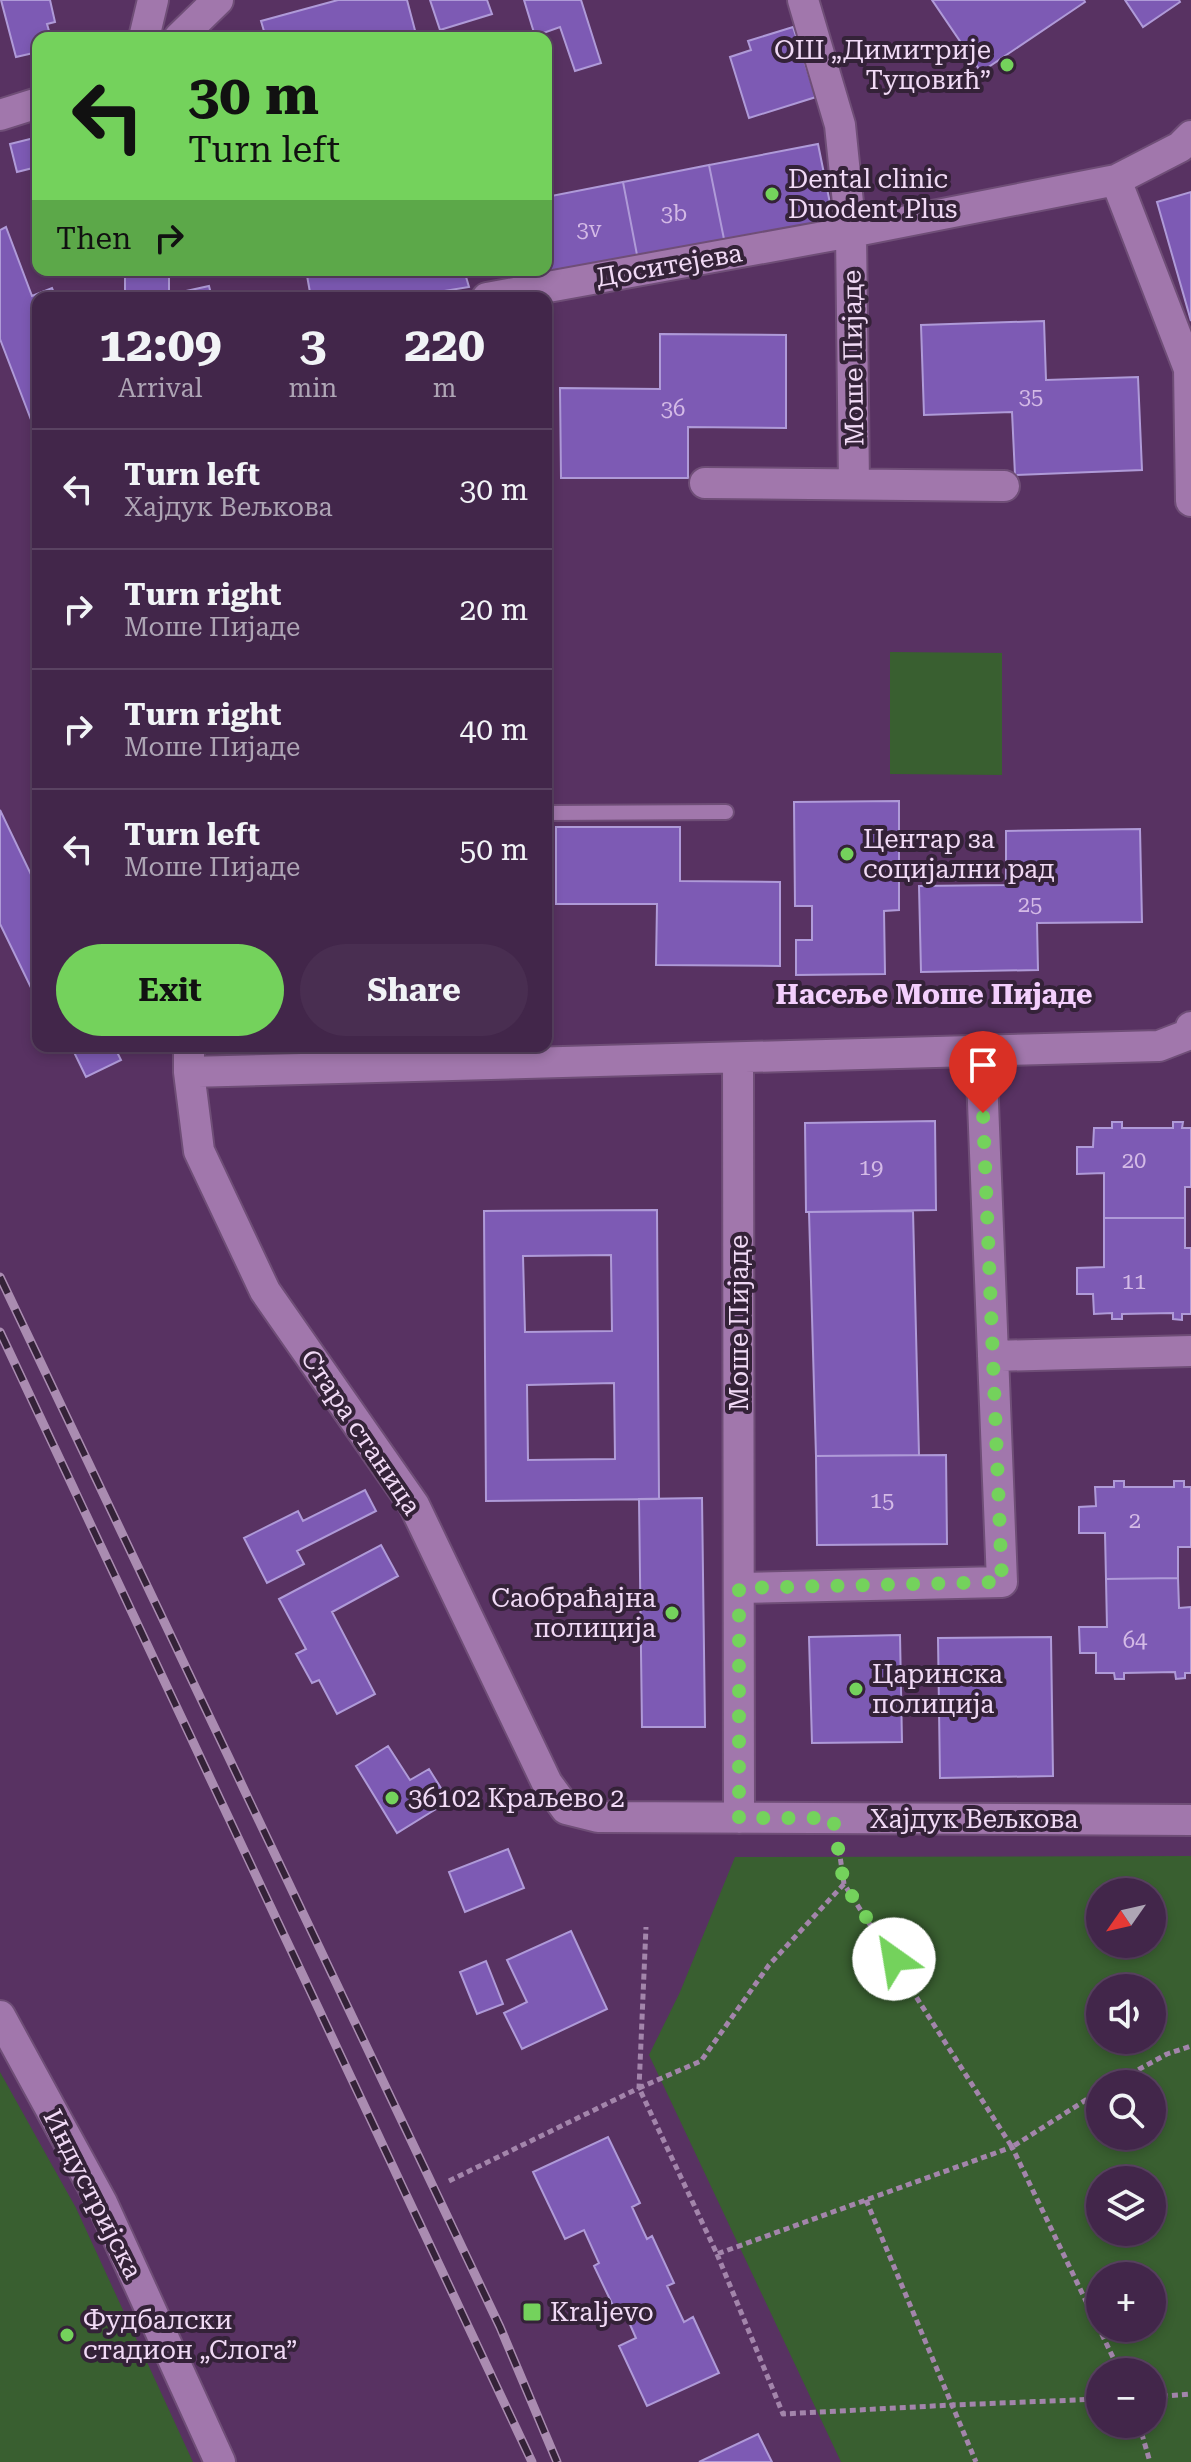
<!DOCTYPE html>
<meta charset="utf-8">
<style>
:root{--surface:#42264a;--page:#492e51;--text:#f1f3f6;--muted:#aea5b5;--line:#5a4362;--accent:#74d25c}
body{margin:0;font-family:"Roboto Serif",serif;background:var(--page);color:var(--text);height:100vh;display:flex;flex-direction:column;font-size:30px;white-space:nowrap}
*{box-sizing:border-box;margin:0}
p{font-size:26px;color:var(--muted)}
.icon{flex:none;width:44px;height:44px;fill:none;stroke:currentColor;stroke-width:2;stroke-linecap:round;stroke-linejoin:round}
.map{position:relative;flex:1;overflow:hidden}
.drawer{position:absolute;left:32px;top:292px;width:520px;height:760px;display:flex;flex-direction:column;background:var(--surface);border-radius:16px;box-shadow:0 4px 12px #0003,0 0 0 2px var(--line)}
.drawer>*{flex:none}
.hud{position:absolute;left:32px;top:32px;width:520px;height:244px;border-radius:16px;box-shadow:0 4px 12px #0003,0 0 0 2px var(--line);background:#74d25c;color:#111;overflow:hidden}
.needle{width:52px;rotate:236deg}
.tools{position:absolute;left:1086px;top:1878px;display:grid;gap:16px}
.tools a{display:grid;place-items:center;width:80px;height:80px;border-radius:50%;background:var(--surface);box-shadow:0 4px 12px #0003,0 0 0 2px var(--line);font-size:40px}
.pin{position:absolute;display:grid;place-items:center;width:68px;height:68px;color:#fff;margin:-82px -34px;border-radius:50% 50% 50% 0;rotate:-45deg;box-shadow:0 0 8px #0007}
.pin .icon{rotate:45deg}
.me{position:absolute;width:88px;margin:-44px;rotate:328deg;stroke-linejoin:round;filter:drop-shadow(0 0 6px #0008)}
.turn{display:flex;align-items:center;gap:28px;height:168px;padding:0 24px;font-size:36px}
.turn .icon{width:104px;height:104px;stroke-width:2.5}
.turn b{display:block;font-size:56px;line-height:68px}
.then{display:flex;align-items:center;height:76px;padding:0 24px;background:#0003;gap:16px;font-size:30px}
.eta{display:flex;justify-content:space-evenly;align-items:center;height:136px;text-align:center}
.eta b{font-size:48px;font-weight:700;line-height:56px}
.primary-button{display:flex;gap:16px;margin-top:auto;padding:16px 24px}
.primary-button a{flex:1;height:92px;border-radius:48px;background:var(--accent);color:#111;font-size:32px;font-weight:700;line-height:92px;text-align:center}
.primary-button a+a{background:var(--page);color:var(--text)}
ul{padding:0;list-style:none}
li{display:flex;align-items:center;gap:24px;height:120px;padding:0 24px;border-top:2px solid var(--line)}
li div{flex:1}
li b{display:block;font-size:30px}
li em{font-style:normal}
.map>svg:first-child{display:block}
.green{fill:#395f30;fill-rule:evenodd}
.building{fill:#7d5ab4;stroke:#af9ad8;stroke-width:2;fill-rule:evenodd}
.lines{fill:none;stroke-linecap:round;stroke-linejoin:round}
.lane-casing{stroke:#6f4e77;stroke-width:18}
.street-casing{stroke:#6f4e77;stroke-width:34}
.path{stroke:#a385ab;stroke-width:5;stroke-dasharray:6 4;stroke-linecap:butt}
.lane{stroke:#a177ac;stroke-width:14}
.street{stroke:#a177ac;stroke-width:30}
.rail-casing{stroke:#aa8cb1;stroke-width:9}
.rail{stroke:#342238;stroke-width:6;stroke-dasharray:18;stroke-linecap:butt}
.route{stroke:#74d25c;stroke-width:14;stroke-dasharray:0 25.2}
.poi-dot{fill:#74d25c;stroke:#342238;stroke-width:3}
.labels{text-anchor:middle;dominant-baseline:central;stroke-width:8;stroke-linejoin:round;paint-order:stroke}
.number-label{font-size:22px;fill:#d4bae6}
.poi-label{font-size:26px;fill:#f1daf6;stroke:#342238;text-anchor:start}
.street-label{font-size:26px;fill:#f1daf6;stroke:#342238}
.neighbourhood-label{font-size:28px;font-weight:bold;fill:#f4cffd;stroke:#342238}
</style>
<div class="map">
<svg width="1191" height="2462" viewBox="0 0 1191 2462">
<rect width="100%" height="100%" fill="#583262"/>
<!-- green -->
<path class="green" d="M890 652 1002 653V775L890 774Z
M1191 1856V2462H841L649 2055 680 1992 735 1857ZM1100 1892H1152V1944H1100ZM1100 1988H1152V2040H1100ZM1100 2084H1152V2136H1100ZM1100 2180H1152V2232H1100ZM1100 2276H1152V2328H1100ZM1100 2372H1152V2424H1100Z
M0 2072 76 2208 193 2462H0Z"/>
<!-- building -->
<path class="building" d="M1 0H50L55 22 47 24 51 38H38V52L16 57Z
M338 0H407L417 38H266L261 21Z
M430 0H487L492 14 440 30Z
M524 0H581L601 63 575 71 560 27 535 36Z
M932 0H1084L1085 2 981 72Z
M1125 0H1179L1180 2 1143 27Z
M793 27 816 97 749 118 730 57 751 50 748 41Z
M38 137V189L33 168 17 172 10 144Z
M818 144 834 223 725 244 709 165Z
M709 165 725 244 638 260 623 182Z
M623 182 638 260 528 282 525 270H546V197Z
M1191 192V321L1157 202Z
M6 227 32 296 52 288 56 298H38V438L0 339V230Z
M125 270H169V298H125Z
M178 270H207V271L179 275Z
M306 270H464L469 287 401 298H311Z
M209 286 212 298H188L186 291Z
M1044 321 1046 380 1138 377 1142 470 1015 475 1012 412 924 415 921 325Z
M660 334 786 335V428L688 427V478H561L560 388 660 389Z
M899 801V910L884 911 885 974 796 975V940H812V906H795L794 802Z
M0 810 38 889V1002L0 924Z
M556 827H680V881L780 882V966L656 965 657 904H556Z
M1140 829 1142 922 1037 923 1038 970 921 972 919 886 1006 885V831Z
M71 1046H114L121 1060 86 1077Z
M935 1121 936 1210 806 1212 805 1123Z
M1112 1122H1122V1128H1173V1122H1183L1182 1128H1191V1187H1185V1218H1104V1173L1077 1174V1147H1093L1094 1128H1112Z
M657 1210 659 1499 486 1501 484 1211ZM611 1255 612 1331 525 1332 523 1256ZM614 1383 615 1459 528 1460 527 1385Z
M913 1211 919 1455 816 1456 809 1212Z
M1104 1218H1185V1248H1191V1314H1182V1320L1173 1319V1313L1122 1314V1319H1112V1313L1094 1314 1093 1294H1077V1268L1104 1267Z
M946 1455 947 1544 817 1545 816 1456Z
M1114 1481H1124V1487H1174V1481H1184V1487H1191V1547H1178V1578L1106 1579 1105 1533H1079V1507L1096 1506 1095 1487H1114Z
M365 1490 376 1511 297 1551 304 1564 267 1583 244 1538 298 1511 303 1521Z
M702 1498 705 1727H642L639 1499Z
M381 1545 398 1576 332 1612 375 1694 337 1714 319 1680 312 1683 296 1654 306 1649 279 1599Z
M1178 1578 1179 1608 1191 1607V1673H1185V1678L1176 1679 1175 1672 1124 1673V1679H1115L1114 1673H1096V1653H1080L1079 1627H1107L1106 1579Z
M900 1635 902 1742 812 1743 809 1637Z
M1051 1637 1053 1776 940 1778 938 1638Z
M388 1746 410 1780 429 1769 449 1801 397 1833 356 1766Z
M508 1849 524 1888 465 1912 449 1872Z
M571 1931 607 2009 522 2049 504 2013 527 2002 507 1960Z
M486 1961 503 2004 477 2014 460 1972Z
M608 2137 640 2203 632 2207 647 2239 652 2236 674 2283 667 2286 684 2322 693 2317 719 2373 647 2406 619 2346 636 2338 624 2311 617 2314 594 2266 599 2263 584 2230 565 2239 533 2172Z
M758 2434 772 2462H699Z"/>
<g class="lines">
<!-- lane casing -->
<g class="lane-casing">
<path id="lane" d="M546 813 726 812"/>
</g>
<!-- street casing -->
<g class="street-casing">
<path id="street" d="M803 0 840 125 851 232 854 484
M144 38 153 0
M179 38 218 0
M0 115 38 103
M1116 180 1189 369 1191 501
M487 298 851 232 1116 180 1180 147 1191 136
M705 483 1004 486
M189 1046V1072L199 1151 265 1291 414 1505 547 1783 566 1809 598 1817 1191 1820
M738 1058 739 1818
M189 1072 1159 1046 1190 1034 1191 1027
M993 1356 1191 1351
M739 1588 1002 1582 981 1052
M0 2016 102 2203 220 2462"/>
</g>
<!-- path -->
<path class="path" d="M839 1849 844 1884 1012 2147 1100 2091
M844 1884 769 1965 701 2061 639 2088 717 2254 1012 2147 1120 2372
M1112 2084 1167 2054 1191 2046
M449 2181 639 2088 646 1927
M866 2200 952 2405 1100 2399
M717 2254 783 2414 952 2405 976 2462
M1152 2397 1191 2394
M1139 2424 1150 2462"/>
<!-- lane -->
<use href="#lane" class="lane"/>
<!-- street -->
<use href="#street" class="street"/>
<!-- rail casing -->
<g class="rail-casing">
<path id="rail" d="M0 1277 500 2327 557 2462
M0 1332 532 2462"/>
</g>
<!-- rail -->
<use href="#rail" class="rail"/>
</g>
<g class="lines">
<!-- route -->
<path class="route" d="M894 1959 844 1884 833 1818H739V1588L1002 1582 983 1113"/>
</g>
<!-- markers -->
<g class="poi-dot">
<circle cx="1007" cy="65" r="8"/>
<circle cx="772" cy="194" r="8"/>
<circle cx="847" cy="854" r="8"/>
<circle cx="672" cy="1613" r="8"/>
<circle cx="856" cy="1689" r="8"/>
<circle cx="392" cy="1798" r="8"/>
<rect x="522" y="2302" width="20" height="20" rx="4"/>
<circle cx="67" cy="2335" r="8"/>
</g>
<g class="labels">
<!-- number labels -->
<g class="number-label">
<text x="674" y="213">3b</text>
<text x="589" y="229">3v</text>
<text x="1031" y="396">35</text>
<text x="673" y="408">36</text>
<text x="1030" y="904">25</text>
<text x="1134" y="1160">20</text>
<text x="871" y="1167">19</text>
<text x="1134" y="1281">11</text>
<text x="882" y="1500">15</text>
<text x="1135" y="1520">2</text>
<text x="1135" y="1640">64</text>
</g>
<!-- poi labels -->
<g class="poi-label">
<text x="991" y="50" text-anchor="end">ОШ „Димитрије<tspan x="991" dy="30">Туцовић”</tspan></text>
<text x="788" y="179">Dental clinic<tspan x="788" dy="30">Duodent Plus</tspan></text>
<text x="863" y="839">Центар за<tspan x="863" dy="30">социјални рад</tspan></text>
<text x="656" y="1598" text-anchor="end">Саобраћајна<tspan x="656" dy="30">полиција</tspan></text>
<text x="872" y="1674">Царинска<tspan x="872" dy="30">полиција</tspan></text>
<text x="408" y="1798">36102 Краљево 2</text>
<text x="550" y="2312">Kraljevo</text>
<text x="83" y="2320">Фудбалски<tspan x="83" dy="30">стадион „Слога”</tspan></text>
</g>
<!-- street labels -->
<g class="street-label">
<text transform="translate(669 265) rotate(-10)">Доситејева</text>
<text transform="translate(853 358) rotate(-91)">Моше Пијаде</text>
<text transform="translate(739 1323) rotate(-90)">Моше Пијаде</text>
<text transform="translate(361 1432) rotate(56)">Стара станица</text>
<text x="974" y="1819">Хајдук Вељкова</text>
<text transform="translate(93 2194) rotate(63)">Индустријска</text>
</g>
<!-- neighbourhood labels -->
<g class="neighbourhood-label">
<text x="934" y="994">Насеље Моше Пијаде</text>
</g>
</g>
</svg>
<div class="tools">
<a><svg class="needle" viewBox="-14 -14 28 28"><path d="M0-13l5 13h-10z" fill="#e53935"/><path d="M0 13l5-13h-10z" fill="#aea5b5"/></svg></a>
<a><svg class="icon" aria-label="sound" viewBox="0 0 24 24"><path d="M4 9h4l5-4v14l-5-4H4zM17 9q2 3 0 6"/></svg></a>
<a><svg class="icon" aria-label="search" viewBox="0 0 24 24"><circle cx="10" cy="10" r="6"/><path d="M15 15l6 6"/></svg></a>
<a><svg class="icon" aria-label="layers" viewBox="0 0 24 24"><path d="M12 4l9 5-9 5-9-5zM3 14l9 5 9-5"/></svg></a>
<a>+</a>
<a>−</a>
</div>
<div class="pin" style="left:983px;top:1113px;background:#d93025"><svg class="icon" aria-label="arrive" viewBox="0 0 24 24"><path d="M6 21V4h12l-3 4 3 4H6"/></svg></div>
<svg class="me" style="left:894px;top:1959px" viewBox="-20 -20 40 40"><circle r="19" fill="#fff"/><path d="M0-13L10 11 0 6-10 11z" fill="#74d25c"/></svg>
<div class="hud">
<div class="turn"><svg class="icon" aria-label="left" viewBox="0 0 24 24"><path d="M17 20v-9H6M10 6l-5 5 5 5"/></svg><div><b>30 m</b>Turn left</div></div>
<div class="then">Then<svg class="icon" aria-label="right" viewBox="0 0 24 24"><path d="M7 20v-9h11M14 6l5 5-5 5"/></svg></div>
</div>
<section class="drawer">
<div class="eta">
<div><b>12:09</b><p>Arrival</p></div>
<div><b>3</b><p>min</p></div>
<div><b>220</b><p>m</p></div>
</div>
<ul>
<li><svg class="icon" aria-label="left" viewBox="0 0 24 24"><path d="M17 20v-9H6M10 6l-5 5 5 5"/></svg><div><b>Turn left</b><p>Хајдук Вељкова</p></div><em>30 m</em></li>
<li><svg class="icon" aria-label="right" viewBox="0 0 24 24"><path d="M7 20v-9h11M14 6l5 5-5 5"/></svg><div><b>Turn right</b><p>Моше Пијаде</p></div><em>20 m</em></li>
<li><svg class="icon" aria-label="right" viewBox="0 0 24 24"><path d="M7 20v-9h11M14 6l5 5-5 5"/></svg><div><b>Turn right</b><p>Моше Пијаде</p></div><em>40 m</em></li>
<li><svg class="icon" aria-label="left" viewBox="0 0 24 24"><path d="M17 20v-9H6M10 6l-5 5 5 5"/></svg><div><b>Turn left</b><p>Моше Пијаде</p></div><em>50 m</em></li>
</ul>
<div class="primary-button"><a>Exit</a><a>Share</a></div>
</section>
</div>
